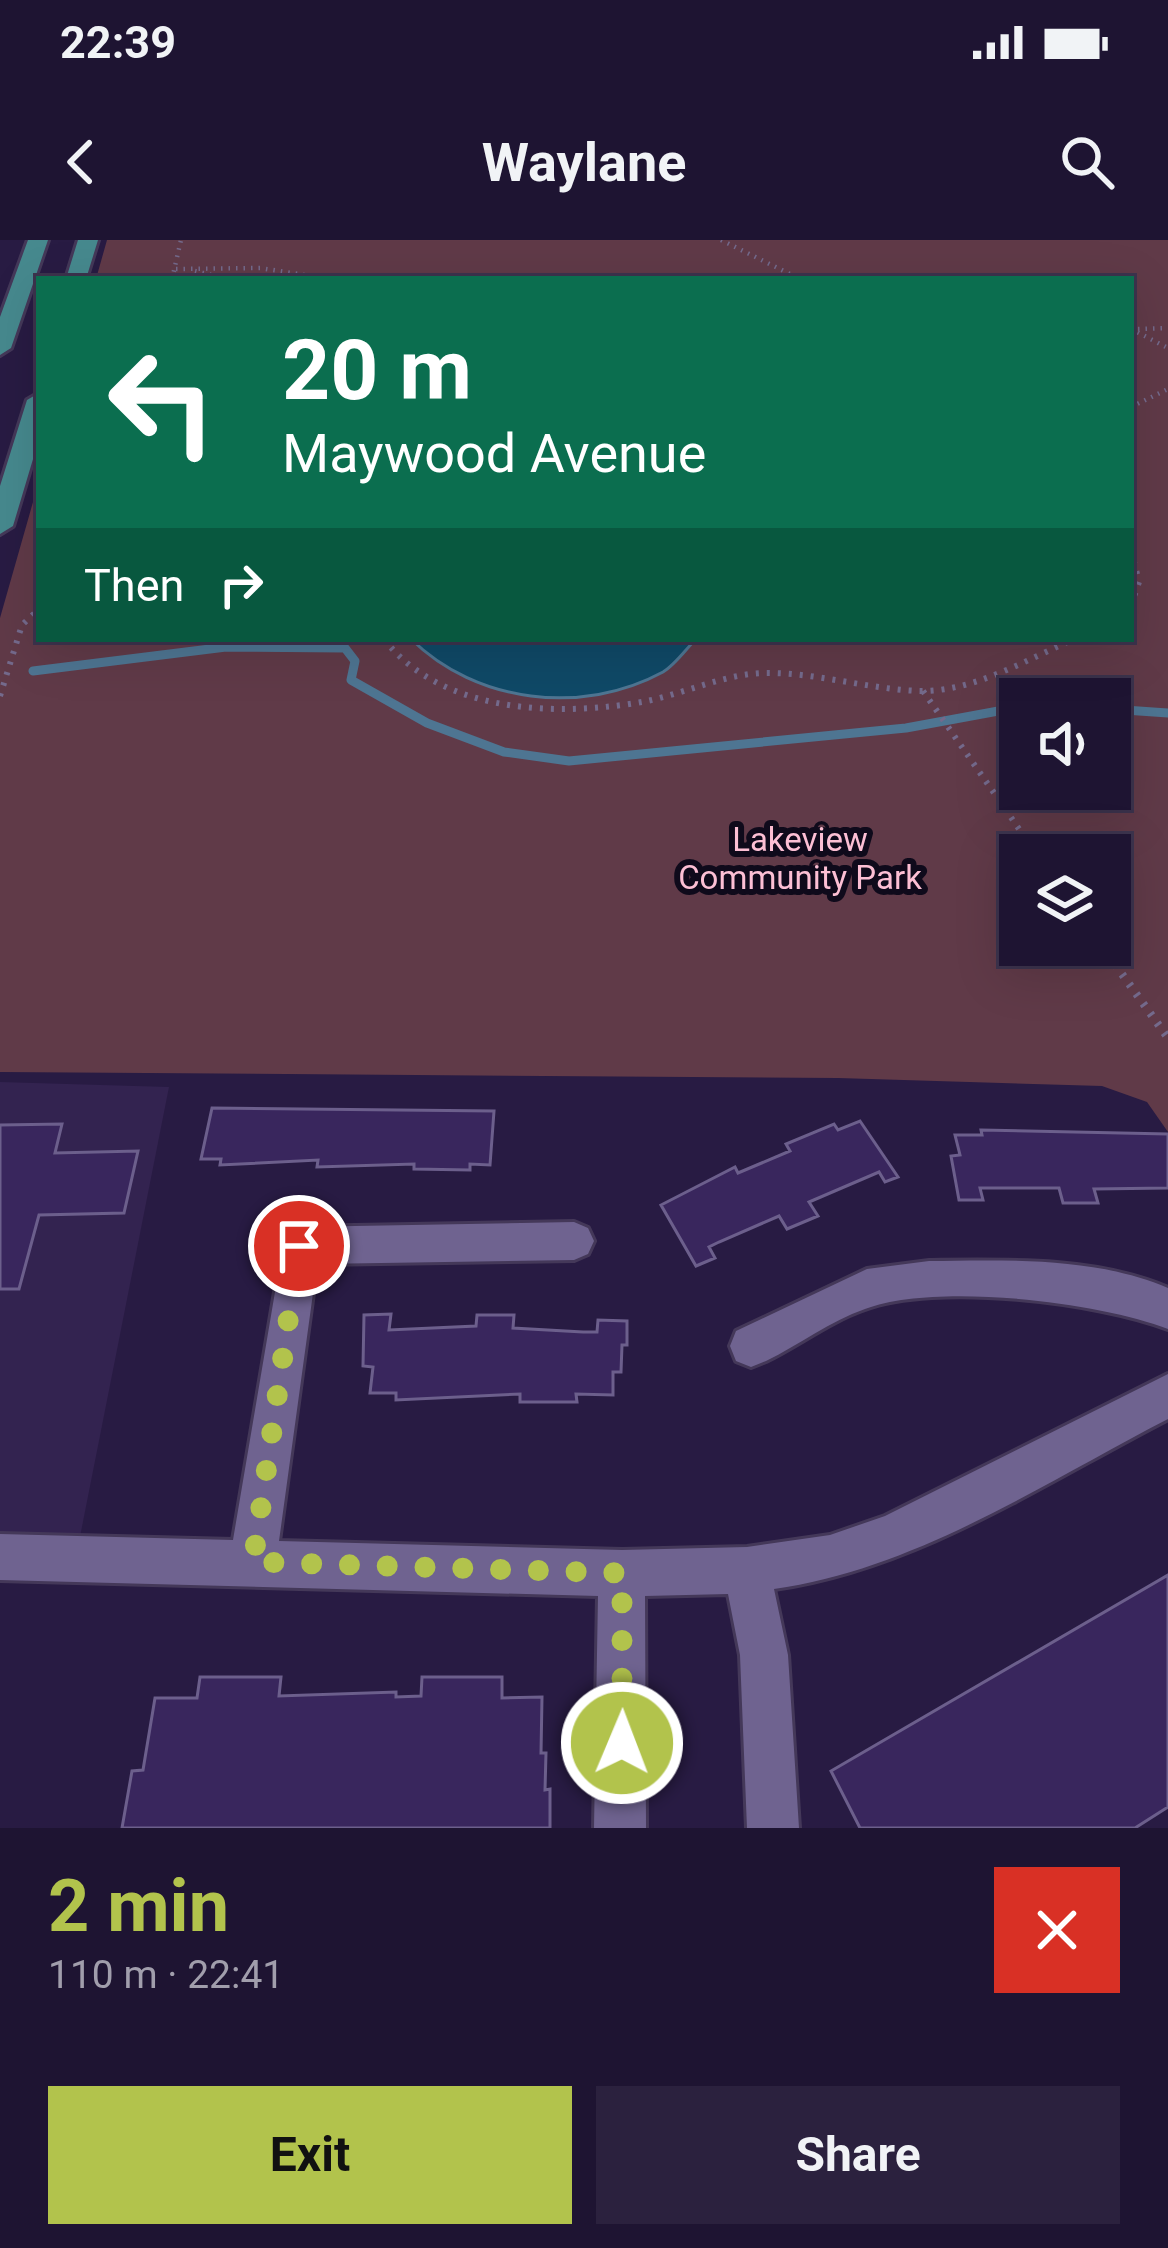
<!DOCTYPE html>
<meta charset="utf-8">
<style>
:root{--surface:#1e1432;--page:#2b213e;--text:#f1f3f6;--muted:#a19eac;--line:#3c334d;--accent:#b2c34c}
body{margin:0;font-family:Roboto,sans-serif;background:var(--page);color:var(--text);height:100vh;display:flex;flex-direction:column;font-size:45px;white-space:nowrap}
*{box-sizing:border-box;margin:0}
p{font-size:39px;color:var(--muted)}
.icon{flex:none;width:66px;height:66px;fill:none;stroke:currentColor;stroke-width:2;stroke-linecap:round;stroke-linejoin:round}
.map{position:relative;height:1588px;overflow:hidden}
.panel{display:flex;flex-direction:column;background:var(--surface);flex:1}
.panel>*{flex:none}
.banner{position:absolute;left:36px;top:36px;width:1098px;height:366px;border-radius:0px;box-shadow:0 12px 48px #0002,0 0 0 3px var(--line);background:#0b6e4f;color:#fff;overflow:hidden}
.buttons{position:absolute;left:999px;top:438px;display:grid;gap:24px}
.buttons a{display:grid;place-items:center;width:132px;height:132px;border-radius:0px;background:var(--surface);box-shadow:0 12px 48px #0002,0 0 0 3px var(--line);font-size:60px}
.pin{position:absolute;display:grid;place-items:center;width:102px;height:102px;color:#fff;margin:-51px;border:6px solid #fff;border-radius:50%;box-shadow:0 3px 12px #0007}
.me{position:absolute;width:132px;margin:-66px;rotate:1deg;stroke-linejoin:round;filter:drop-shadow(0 0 9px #0008)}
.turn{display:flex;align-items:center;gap:42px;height:252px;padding:0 48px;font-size:54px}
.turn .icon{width:156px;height:156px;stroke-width:2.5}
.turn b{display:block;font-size:84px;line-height:102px}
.then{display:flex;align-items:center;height:114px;padding:0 48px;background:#0003;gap:24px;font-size:45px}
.round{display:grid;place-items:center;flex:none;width:126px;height:126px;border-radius:0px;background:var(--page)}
.head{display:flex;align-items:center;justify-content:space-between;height:204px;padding:0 48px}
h1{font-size:72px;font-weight:700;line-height:90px;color:var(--accent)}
.cta{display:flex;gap:24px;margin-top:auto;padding:24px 48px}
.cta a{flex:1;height:138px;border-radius:0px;background:var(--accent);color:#111;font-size:48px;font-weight:700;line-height:138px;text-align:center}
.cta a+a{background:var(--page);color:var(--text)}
.status{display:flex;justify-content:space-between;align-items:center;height:84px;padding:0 60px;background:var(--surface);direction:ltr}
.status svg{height:33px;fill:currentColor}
header{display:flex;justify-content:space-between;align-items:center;height:156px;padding:0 48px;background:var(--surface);font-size:54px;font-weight:700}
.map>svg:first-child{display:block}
.built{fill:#332350}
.green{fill:#603a48;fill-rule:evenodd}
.water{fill:#0f4967;stroke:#4e7592;stroke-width:3}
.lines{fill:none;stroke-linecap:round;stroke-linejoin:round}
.stream{stroke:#4e7592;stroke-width:9}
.building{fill:#39265d;stroke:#6c5f8c;stroke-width:3}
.minor-casing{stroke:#443859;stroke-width:6}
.major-casing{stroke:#443859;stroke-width:6}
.path-far2{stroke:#746a8c;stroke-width:4.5;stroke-dasharray:1.5 6;stroke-linecap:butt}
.path-far1{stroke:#746a8c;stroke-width:6;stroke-dasharray:3 8;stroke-linecap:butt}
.path{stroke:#746a8c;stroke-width:8;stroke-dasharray:3 9;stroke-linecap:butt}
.minor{fill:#6f6390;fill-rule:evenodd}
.major{fill:#46898e;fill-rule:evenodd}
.route{stroke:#b2c34c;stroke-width:21;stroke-dasharray:0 37.8}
.labels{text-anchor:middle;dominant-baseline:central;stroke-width:12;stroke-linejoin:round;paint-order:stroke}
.park-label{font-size:33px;fill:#fcbfd4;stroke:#0f0a1b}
</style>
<div class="status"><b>22:39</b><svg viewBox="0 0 49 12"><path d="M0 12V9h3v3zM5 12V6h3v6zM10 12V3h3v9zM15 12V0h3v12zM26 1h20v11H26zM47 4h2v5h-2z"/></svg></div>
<header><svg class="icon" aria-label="back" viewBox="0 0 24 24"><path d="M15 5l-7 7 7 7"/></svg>Waylane<svg class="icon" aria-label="search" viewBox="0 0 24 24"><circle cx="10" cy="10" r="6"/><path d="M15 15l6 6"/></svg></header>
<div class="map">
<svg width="1168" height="1588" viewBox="0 0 1168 1588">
<rect width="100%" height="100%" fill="#281b43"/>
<!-- built -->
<path class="built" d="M0 842 169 847 76 1317H0Z"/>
<!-- green -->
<path class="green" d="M107 0H1168V892L1147 862 1102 846 838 838 0 832V378L39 241V399H1131V39H96ZM1020 459H1110V549H1020ZM1020 615H1110V705H1020Z"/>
<!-- water -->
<path class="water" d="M411 399H696C686 409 675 425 663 432 582 476 476 463 411 399Z"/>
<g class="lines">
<!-- stream -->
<path class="stream" d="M33 431 226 407 345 408 355 421 351 440 427 483 504 512 569 521 906 488 1020 467
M1110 469 1168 473"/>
</g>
<!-- building -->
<path class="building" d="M212 868 494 871 490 925 470 924V930L414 929V924L317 927 318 920 220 925 221 919H201Z
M860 881 898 937 885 942 879 932 809 962 818 976 787 989 779 976 719 1002 709 1007 715 1018 696 1026 661 965 735 927 738 933 790 911 786 904 834 884 838 890Z
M62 884 55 913 138 911 124 973 39 975 19 1049H0V885Z
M981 890 1168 894V948L1094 949 1098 963H1063L1059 948H980L983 960H959L951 916 960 915 955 895H982Z
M391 1074 389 1090 476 1086 477 1075H514L513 1088 583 1092H597L598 1080 627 1081V1105H622L621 1132H613V1155L576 1154 577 1162H520V1154L396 1160V1153H370L373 1127 363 1126 364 1075Z
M1168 1335V1567L1135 1588H860L831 1531Z
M200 1437H281L279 1456 396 1452V1457L421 1456 422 1437H502V1458L542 1457 541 1513H546L545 1550 550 1549V1588H122L132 1531 143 1530 155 1458H197Z"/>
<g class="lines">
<!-- minor casing -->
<g class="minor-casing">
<path id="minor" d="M574 982 588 988 594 1001 588 1014 574 1020 317 1024 279 1301 622 1310 747 1307 830 1295 885 1276 1168 1134V1179C1042 1244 916 1329 774 1349L788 1415 799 1588H747L740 1415 728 1354 645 1356 646 1588H594L598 1356 0 1340V1294L233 1300 285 993 299 987Z
M929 1021C1007 1020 1096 1017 1168 1048V1089C1099 1062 935 1042 865 1069 830 1081 799 1105 766 1121L751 1127 736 1121 730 1106 736 1091 867 1029Z"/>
</g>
<!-- major casing -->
<g class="major-casing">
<path id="major" d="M28 0H48L11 108 0 115V77Z
M78 0H98L86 39H66Z
M39 153V199L13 286 0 294V246L27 160Z"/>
</g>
<!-- path-far2 -->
<path class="path-far2" d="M721 0 800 39
M176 29 260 28 330 39
M195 31 228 39
M172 39 181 0
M631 39H641
M1131 89 1168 108
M1138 89 1168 88
M1131 167 1168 149"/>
<!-- path-far1 -->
<path class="path-far1" d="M1131 310 1139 342 1131 365
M384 399C442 475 562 477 647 461 685 453 726 434 763 433 815 432 867 449 919 451 973 452 1026 420 1074 399
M923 451 1033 609
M0 456 22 385 39 369"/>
<!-- path -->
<path class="path" d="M1031 606 1037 615
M1101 705 1168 798"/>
<!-- minor -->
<use href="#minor" class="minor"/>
<!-- major -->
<use href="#major" class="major"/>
</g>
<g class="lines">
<!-- route -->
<path class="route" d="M299 1006 253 1322 622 1333V1503"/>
</g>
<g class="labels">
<!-- park labels -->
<g class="park-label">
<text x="800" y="599">Lakeview<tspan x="800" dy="38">Community Park</tspan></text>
</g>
</g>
</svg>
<div class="buttons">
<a><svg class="icon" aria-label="sound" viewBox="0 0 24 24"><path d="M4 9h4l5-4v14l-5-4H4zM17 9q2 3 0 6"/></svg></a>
<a><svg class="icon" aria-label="layers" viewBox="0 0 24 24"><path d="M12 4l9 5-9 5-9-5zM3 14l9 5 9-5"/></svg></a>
</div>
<div class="pin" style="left:299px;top:1006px;background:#d93025"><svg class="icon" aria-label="arrive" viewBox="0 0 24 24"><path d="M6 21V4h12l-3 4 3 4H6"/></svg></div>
<svg class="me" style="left:622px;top:1503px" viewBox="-20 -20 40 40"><circle r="17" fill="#b2c34c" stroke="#fff" stroke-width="3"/><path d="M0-11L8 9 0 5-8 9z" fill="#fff"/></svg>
<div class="banner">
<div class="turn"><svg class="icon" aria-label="left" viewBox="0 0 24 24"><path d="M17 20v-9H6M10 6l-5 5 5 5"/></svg><div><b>20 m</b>Maywood Avenue</div></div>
<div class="then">Then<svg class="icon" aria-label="right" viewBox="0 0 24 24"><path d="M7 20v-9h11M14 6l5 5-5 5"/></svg></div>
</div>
</div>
<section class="panel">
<div class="head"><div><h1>2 min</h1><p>110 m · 22:41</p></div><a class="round" style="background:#d93025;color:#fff"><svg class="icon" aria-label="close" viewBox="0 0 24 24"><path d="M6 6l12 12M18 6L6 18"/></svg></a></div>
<div class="cta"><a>Exit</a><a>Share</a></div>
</section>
